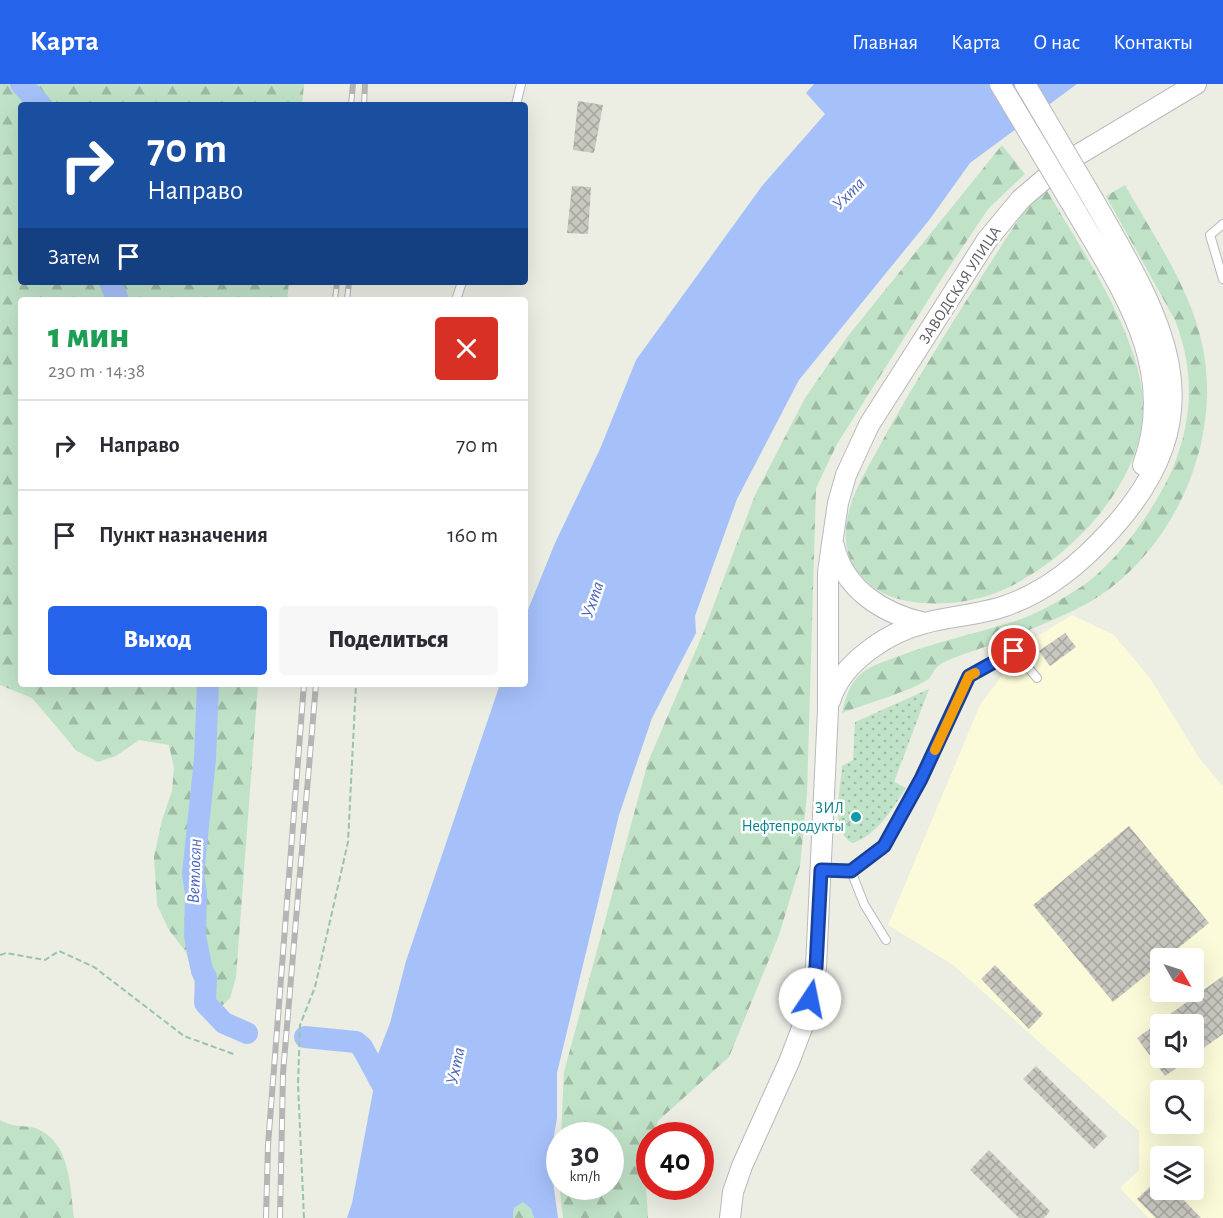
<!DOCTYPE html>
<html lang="ru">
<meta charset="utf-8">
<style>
:root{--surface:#fff;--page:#f7f7f7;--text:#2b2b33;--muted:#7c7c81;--line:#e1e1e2;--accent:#2563eb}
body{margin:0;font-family:"Alegreya Sans",sans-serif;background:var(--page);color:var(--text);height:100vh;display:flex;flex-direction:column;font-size:22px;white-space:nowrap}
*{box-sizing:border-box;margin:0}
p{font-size:20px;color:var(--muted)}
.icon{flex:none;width:33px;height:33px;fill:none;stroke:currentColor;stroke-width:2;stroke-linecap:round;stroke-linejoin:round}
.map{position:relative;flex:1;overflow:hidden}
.sheet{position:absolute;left:18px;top:213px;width:510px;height:390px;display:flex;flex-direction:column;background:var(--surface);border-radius:6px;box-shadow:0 6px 24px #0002}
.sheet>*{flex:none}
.hud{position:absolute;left:18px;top:18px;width:510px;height:183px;border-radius:6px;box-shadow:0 6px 24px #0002;background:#1a4fa0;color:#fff;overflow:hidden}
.needle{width:39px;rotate:129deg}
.controls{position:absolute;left:1150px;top:864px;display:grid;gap:12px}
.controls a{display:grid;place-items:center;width:54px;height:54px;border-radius:6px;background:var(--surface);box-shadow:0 6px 24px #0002;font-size:30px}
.speed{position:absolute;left:546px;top:1038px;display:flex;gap:12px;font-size:30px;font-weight:700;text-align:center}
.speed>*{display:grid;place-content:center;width:78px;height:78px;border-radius:50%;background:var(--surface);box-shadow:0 6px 24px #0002;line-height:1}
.speed small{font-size:15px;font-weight:400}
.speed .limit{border:9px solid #d22;background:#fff;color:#111}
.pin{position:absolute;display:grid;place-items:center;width:51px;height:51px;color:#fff;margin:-26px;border:3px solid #fff;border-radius:50%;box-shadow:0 2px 6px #0007}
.me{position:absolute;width:66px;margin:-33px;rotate:11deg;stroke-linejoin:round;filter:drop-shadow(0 0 4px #0008)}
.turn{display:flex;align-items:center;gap:21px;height:126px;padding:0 30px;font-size:27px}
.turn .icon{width:78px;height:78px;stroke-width:2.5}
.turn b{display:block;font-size:42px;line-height:51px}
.then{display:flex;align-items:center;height:57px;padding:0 30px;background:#0003;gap:12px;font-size:22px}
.round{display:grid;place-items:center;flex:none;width:63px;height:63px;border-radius:6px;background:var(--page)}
.overview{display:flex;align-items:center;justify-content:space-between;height:102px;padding:0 30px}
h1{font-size:36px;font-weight:800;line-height:45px;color:#1e9e55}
.cta{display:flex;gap:12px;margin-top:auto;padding:12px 30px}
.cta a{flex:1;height:69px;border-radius:6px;background:var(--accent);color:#fff;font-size:24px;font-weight:800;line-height:69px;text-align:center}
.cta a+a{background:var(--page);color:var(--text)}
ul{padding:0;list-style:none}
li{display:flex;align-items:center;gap:18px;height:90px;padding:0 30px;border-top:2px solid var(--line)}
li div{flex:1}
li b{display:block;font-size:22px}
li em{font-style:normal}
header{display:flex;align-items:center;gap:36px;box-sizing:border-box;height:84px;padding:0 30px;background:var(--accent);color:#fff}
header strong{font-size:28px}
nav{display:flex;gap:33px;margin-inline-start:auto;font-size:21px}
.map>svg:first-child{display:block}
.commercial{fill:#fbfbd9;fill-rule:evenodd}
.grass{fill:url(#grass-dots)}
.forest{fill:url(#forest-firs)}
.water{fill:#a6c1fa}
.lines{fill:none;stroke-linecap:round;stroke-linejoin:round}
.river{stroke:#a6c1fa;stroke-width:22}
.building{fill:url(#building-cross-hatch)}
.service-casing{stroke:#b8b9be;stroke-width:10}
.tertiary-casing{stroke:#b8b9be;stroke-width:22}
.path{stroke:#9ac3af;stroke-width:2;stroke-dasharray:6 3;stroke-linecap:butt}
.service{stroke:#fff;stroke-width:8}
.tertiary{stroke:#fff;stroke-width:20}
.rail-casing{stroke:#b5b5b6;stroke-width:6}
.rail{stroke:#fff;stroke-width:4;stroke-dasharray:11;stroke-linecap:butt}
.tertiary-bridge-casing{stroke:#b8b9be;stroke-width:22;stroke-linecap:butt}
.tertiary-bridge{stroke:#fff;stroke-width:20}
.route-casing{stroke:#184099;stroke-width:15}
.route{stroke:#2563eb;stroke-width:10}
.slow{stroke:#f59e0b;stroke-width:10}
.culture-dot{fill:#0f9aa8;stroke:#fff;stroke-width:2}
.labels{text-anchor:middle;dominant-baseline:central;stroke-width:5;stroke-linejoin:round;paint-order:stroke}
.street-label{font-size:16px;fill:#5b5c62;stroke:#fff}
.culture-label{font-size:16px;fill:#0d838f;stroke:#fff;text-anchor:end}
.water-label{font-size:18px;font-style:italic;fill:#4a66bb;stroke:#fff}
</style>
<header>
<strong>Карта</strong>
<nav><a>Главная</a><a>Карта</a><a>О нас</a><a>Контакты</a></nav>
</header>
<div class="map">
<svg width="1223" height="1134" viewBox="0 0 1223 1134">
<defs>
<pattern id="grass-dots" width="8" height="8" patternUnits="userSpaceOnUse" patternTransform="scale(1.5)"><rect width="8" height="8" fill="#c0e3c8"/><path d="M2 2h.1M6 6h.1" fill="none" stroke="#9fbba6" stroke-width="1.8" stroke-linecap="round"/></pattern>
<pattern id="forest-firs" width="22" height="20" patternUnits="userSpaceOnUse" patternTransform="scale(1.5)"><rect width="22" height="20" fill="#c0e3c8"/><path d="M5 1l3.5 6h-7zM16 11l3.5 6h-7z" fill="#9fbba6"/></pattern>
<pattern id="building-cross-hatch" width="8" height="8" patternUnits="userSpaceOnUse" patternTransform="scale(1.5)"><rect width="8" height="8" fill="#c8c7c0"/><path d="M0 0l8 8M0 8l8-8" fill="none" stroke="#a5a59f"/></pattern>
</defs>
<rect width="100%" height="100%" fill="#ecede3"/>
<!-- commercial -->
<path class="commercial" d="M1072 531 1114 551 1150 594 1200 675 1223 702V1134H1148L1120 1104 1139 1086V1047L953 881 888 841 980 621 1009 582 1036 553ZM1161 874H1194V908H1161ZM1161 940H1194V974H1161ZM1161 1006H1194V1040H1161ZM1161 1072H1194V1106H1161Z"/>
<!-- grass -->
<path class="grass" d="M929 605 894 698 906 704C892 725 877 752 852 759 829 745 841 706 842 682L853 676 855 638Z"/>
<!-- forest -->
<path class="forest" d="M0 0H304L302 21H21V198H289L287 216H21V600H258L236 893 230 914 219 925 201 922 186 868 169 846 157 821 154 773 162 736 172 707 174 684 169 661 139 656 116 672 98 678 77 667 32 614 0 601Z
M1002 61 1025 90 988 125 944 191 837 360 816 404 807 710 800 782 779 851 729 973 658 1037 654 1051 650 1052 646 1101 648 1134H563L557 1081 559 1063 560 1102H610V1052L561 1051 564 988 648 678 704 547 755 411 805 314 848 252Z
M1125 101C1153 151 1190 203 1202 260 1222 350 1181 451 1108 506 1082 526 1048 537 1018 551 1001 559 948 573 938 582 933 586 932 593 927 596 908 608 865 620 842 629 845 614 850 599 862 589 873 580 887 577 899 572 936 558 974 550 1012 538 1033 532 1054 520 1073 508 1112 486 1154 427 1172 386 1193 336 1195 287 1175 236L1106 112Z
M1046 105C1080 163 1141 252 1143 319 1146 397 1070 475 1005 505 980 517 949 521 922 519 900 517 881 512 865 496 850 482 844 464 846 444 849 410 870 381 885 352 928 275 976 201 1024 127Z
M0 1036C15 1045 28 1040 40 1046 71 1062 70 1104 74 1134H0Z
M523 1117 531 1125 534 1134H513L514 1124Z"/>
<!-- water -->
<path class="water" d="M814 0H1077L970 79 930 135 799 296 737 415 695 532 696 549 652 634 619 731 557 989V1034L550 1076 558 1134H534L531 1125 523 1118 514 1124 513 1134H347L352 1119 374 1002 375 978 390 939 406 877 500 600H525V533L555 459 600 365 636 276 762 102 825 30 806 9Z"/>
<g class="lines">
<!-- river -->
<path class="river" d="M21 0 41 21
M110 198 118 216
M208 600 205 675 193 790 196 809 195 852 202 887 206 893 205 919 224 939 247 949
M305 953 356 958 362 963 389 1013"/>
</g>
<!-- building -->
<path class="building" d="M578 17 603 21 594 69 573 66Z
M572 102 591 103 588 150 567 149Z
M1065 549 1076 563 1050 582 1039 567Z
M1129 742 1209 839 1166 874H1161V879L1113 918 1033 821Z
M995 881 1043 930 1029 945 981 895Z
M1223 892V950L1194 971V940H1161V974H1190L1165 992 1137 954Z
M1036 982 1107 1052 1094 1065 1023 995Z
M989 1066 1050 1127 1044 1134H1019L970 1086Z
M1161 1092V1106H1174L1201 1134H1156L1137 1115Z"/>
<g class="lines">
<!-- service casing -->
<g class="service-casing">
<path id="service" d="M516 21 521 0
M1223 140 1210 151 1223 195
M456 216 462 198
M823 786 851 787 884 762 921 695 969 592 1014 567 1037 594
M851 787 864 820 886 856"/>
</g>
<!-- tertiary casing -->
<g class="tertiary-casing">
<path id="tertiary" d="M1076 127C1123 208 1178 284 1143 381
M834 462C844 505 883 530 925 539
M830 617C841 579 888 548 925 539 951 532 979 531 1005 522 1048 507 1081 479 1111 446 1220 326 1162 236 1094 117
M730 1134 733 1108 742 1082 789 978 807 931 816 883 828 625V488L838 419 846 391 869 341 987 156 1021 115 1061 81 1196 0"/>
</g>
<!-- path -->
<path class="path" d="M840 747 852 736
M0 871 6 869 45 876 59 867 94 883 184 952 236 971
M304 1134 298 1000 300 941 315 903 348 758 356 600"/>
<!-- service -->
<use href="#service" class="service"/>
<!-- tertiary -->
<use href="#tertiary" class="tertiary"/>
<!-- rail casing -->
<g class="rail-casing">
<path id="rail" d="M351 21 353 0
M364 21 365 0
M335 216 337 198
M347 216 349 198
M266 1134 268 1061 304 600
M280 1134 283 989 316 600"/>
</g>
<!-- rail -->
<use href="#rail" class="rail"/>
<!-- tertiary-bridge casing -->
<g class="tertiary-bridge-casing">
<path id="tertiary-bridge" d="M1000 0 1076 127
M1025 0 1094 117"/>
</g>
<!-- tertiary-bridge -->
<use href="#tertiary-bridge" class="tertiary-bridge"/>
</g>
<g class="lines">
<!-- route casing -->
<g class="route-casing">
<path id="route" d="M810 915 816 883 821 786 851 787 884 762 921 695 969 592 1014 567"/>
</g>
<!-- route -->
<use href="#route" class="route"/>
<!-- slow -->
<path class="slow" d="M935 666 969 592 975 589"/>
</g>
<!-- markers -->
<circle class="culture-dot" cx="856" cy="733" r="6"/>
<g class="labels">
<!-- street labels -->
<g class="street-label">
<text transform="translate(960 201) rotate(-57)">ЗАВОДСКАЯ УЛИЦА</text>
</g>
<!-- culture labels -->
<g class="culture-label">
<text x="844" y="724">ЗИЛ<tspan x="844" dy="18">Нефтепродукты</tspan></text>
</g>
<!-- water labels -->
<g class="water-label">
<text transform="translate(849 110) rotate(-45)">Ухта</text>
<text transform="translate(593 516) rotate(-71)">Ухта</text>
<text transform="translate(195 787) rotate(-88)">Ветлосян</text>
<text transform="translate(456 982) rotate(-78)">Ухта</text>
</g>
</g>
</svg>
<div class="controls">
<a><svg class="needle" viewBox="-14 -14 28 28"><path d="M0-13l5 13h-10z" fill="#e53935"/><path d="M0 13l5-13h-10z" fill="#7c7c81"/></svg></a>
<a><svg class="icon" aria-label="sound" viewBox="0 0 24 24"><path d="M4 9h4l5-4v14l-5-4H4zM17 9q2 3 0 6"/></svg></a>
<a><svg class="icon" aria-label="search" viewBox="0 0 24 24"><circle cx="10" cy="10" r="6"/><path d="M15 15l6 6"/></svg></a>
<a><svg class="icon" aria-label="layers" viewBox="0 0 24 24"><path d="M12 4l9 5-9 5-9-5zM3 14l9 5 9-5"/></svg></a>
</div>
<div class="speed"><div>30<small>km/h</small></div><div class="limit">40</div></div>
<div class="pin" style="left:1014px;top:567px;background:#d93025"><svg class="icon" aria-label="arrive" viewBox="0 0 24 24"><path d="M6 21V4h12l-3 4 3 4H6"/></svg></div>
<svg class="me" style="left:810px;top:915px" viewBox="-20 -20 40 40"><circle r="19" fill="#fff"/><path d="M0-13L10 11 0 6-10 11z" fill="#2563eb"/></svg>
<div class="hud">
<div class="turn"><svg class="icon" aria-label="right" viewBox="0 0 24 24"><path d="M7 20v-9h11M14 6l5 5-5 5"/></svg><div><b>70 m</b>Направо</div></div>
<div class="then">Затем<svg class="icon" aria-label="arrive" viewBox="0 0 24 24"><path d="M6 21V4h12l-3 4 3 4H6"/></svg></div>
</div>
<section class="sheet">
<div class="overview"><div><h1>1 мин</h1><p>230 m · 14:38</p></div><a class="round" style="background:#d93025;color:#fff"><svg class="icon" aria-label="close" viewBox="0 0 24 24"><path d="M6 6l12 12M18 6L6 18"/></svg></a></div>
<ul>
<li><svg class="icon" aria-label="right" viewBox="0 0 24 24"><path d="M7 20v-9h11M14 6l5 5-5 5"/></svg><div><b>Направо</b></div><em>70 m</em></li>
<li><svg class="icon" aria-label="arrive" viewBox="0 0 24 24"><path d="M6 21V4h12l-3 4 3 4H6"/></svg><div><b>Пункт назначения</b></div><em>160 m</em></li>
</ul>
<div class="cta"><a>Выход</a><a>Поделиться</a></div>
</section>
</div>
